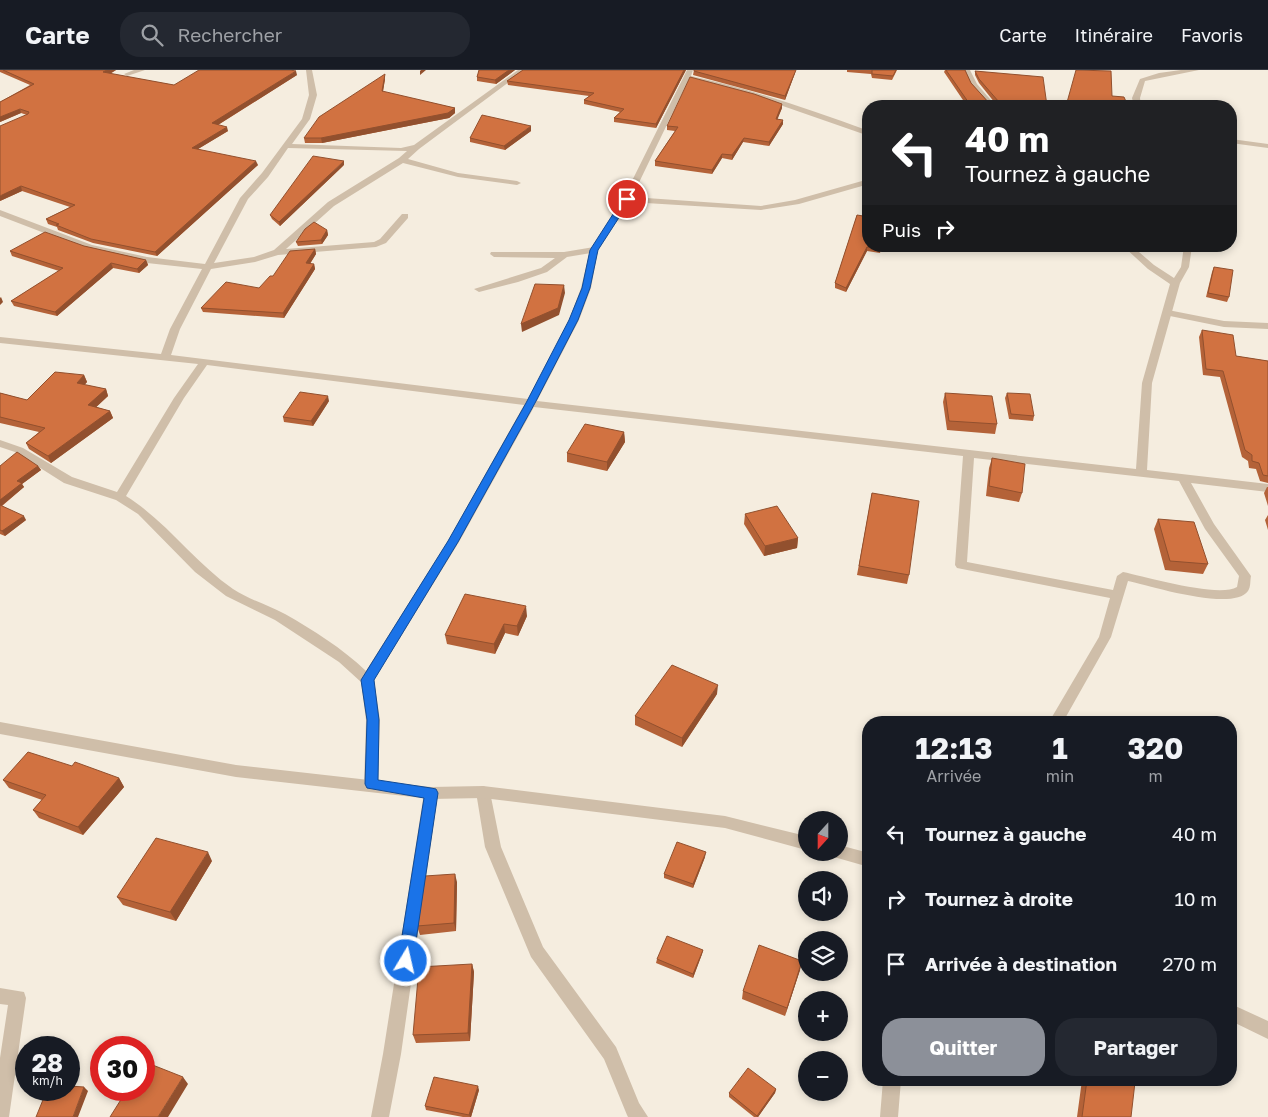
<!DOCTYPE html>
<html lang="fr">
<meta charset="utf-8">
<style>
:root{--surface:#171b24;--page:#242831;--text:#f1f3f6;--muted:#9ea1a6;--line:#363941;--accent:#8c9099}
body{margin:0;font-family:"Golos Text",sans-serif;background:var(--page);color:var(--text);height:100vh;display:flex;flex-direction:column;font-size:19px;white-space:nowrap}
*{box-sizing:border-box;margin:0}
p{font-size:16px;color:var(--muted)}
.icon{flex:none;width:28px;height:28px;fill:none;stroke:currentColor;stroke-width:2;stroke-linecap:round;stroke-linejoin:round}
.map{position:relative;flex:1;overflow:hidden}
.details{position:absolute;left:862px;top:646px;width:375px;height:370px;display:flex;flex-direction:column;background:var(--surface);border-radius:20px;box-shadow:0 2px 8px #0003}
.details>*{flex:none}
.banner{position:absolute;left:862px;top:30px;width:375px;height:152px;border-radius:20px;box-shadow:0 2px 8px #0003;background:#202124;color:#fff;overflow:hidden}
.needle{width:32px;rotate:201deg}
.fabs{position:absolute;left:798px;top:741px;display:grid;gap:10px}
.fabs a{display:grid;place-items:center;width:50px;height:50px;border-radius:50%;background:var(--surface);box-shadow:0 2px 8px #0003;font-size:25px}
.speed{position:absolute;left:15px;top:966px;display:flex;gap:10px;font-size:25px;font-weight:700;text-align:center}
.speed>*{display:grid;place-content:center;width:65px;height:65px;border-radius:50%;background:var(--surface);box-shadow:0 2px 8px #0003;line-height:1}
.speed small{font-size:12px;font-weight:400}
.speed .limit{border:8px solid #d22;background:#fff;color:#111}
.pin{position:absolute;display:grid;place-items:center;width:42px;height:42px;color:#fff;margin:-21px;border:2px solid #fff;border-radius:50%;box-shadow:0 1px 5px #0007}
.me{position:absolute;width:55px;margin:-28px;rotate:9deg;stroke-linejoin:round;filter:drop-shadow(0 0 4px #0008)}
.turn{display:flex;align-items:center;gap:18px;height:105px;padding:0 20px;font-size:22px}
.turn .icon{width:65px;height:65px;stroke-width:2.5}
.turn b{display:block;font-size:35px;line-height:42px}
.then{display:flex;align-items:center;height:48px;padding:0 20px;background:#0003;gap:10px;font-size:19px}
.eta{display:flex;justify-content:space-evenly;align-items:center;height:85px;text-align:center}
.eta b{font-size:30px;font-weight:700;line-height:35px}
.button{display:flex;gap:10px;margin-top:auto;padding:10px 20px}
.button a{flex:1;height:58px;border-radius:20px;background:var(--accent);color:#fff;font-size:20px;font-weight:700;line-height:58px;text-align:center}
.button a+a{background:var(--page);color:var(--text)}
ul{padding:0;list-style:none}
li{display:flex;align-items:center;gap:15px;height:65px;padding:0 20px}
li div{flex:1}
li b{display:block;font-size:19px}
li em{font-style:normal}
header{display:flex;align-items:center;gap:30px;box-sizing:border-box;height:70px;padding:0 25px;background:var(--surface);border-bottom:1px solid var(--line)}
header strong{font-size:24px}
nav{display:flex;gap:28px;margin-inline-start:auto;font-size:18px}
.search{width:350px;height:45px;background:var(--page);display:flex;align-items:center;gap:12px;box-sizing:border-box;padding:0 18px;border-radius:20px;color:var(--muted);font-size:19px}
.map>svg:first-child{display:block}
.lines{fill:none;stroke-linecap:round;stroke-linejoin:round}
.service{fill:#cfbea9;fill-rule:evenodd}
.minor{fill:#cfbea9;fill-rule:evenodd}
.tertiary{fill:#cfbea9;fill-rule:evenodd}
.wall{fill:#b46238}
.shaded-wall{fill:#92502e}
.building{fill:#d17241;stroke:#92502e}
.route{fill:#1a73e8;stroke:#114b97}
</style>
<header>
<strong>Carte</strong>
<div class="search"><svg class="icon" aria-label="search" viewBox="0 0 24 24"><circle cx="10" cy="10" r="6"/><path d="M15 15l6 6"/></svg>Rechercher</div>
<nav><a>Carte</a><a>Itinéraire</a><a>Favoris</a></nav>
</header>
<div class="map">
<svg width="1268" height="1047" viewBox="0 0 1268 1047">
<rect width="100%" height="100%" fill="#f5eddf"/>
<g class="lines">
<!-- service -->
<path class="service" d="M594 177 598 180 597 182 567 187 547 202 518 212 479 222 474 219 541 198 555 188 494 187 490 184 491 182H564Z
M1168 240 1224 251 1268 253V259L1224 257 1165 245V241Z"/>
<!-- minor -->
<path class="minor" d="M134 0H145L127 6 124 4Z
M306 0H312L317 25 310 49 292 74 401 78 414 75 518 0H525L419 79 408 89 458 103 517 111 521 113 517 115 458 107 403 93 334 136 286 179 374 172 380 169 402 144H408V148L386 173 376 177 278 185 255 192 211 199 180 259 171 285 528 329 569 250 581 218 590 180 623 129 687 0H693L691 6C752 19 810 40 869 61V66L754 26 689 9 632 127 761 136 795 130 869 109V114L799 134 761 140 629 132 598 180 591 218 579 250 537 331 1136 399 1142 313 1170 214 1148 199 1123 176H1132L1154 195 1174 208 1181 197 1184 176H1192L1189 197 1180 213 1152 313 1147 400 1268 414V422L1191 413 1214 454 1251 506C1250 510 1251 517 1248 521 1233 542 1151 516 1128 511L1111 567 1063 652H1049L1099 567 1110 528 957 498 955 495 963 386 534 337 459 472 374 610 380 650 378 715 376 719 371 721 366 719 364 715 366 650 361 612 339 592 275 550 226 526 195 502 138 444 116 430 64 413 15 382 0 377V370L23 378 72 407 117 422 174 328 198 294 0 273V267L161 284 170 259 202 199 147 193 86 179 0 146V140L92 175 147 187 205 194 240 128 262 103 302 49 309 25ZM288 78 407 81 399 88 328 132 274 180 254 187 214 193 248 129 268 107ZM207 295 524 335 448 471 366 601C342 578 313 560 285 544 268 535 248 529 233 519 194 492 166 451 126 426L184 328ZM974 388 1179 411 1205 459 1239 506 1237 517C1218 528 1147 507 1123 502L1117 506 1113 520 967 492Z
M964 0H970L977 14 996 36H989L972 16Z
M1181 0H1199L1145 11 1140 28 1141 36H1134L1132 28 1140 9 1159 3Z
M1231 69 1268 74V78L1231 73Z
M483 716 488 718 490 722 501 777 543 877 616 977 639 1033 648 1047H628L627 1045 604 989 531 887 485 777 476 722 478 718Z
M431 717 436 719 438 723 401 984 389 1047H371L383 984 424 723 426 719Z
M0 918 24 922 26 928 9 1047H0V988L8 935 0 934Z
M883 1010H901L898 1047H880Z"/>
<!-- tertiary -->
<path class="tertiary" d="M0 652 236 695 431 717 483 716 725 746 806 766V780L725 758 483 728 431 729 236 707 0 664Z
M839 775 869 783V797L834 787 832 782H839Z
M1231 934 1268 951V969L1231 951Z"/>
</g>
<!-- wall -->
<path class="wall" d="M0 0H116L110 4 174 15 297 5 218 55 228 61 198 79 258 95 157 186 93 173 58 160 57 157 48 154 46 149 70 137 22 121 0 131 27 45 21 43 0 52V32L30 15 0 2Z
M479 0H515L496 14 477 11V7Z
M523 0H686L656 58 614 52V48L620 42 584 34V30L589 26 508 15 507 11Z
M694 0 795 3 785 30 693 5Z
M847 0H897L892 10 872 8 871 4 847 2Z
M945 0H965L971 13 990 34 995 33 979 13 975 5V1L1047 36H967L944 2Z
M385 9 383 22 455 38V43L449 48 322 73H305L304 68Z
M782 38 777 49 783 54 769 76 743 72 732 90 722 88 712 104 655 96V91L675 61 667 60V56Z
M531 61 505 80 470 72V68Z
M344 95 280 156 272 149 270 145Z
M857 145 882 176 880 183 867 181 846 222 835 218V213Z
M327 160 328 165 322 174 298 176 296 172Z
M84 176 146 190 148 195 139 203 113 198 57 246 14 236 11 231 59 201 12 186 10 181Z
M315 179 316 184 310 194H314L315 199 284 248 203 242 201 238 259 218 273 206Z
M1214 197 1229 227 1227 232 1206 227 1212 202Z
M1202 260 1236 286 1268 291V413L1260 411 1256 399 1249 398 1248 391 1242 387 1220 307 1203 305 1199 267Z
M84 305 87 312 84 315 106 319 108 326 96 337 110 341 113 348 51 393 29 379 26 373 39 362 0 353V323L27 330Z
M945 323 997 354 995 364 947 360 943 332Z
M1007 323 1034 346 1033 351 1009 349 1005 328Z
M329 331 313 356 284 352 283 347Z
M624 362 625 372 607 401 567 392V383Z
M992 388 1022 423 1019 432 986 426 989 398Z
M0 396H38L41 400 22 414 24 417 2 436 26 450 5 466 0 464Z
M1267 417H1268V436L1264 423Z
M872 423 909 505 907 514 857 505Z
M745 444 798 468 797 478 764 486 744 454Z
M1268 445V460L1265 450Z
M1158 449 1208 494 1203 504 1165 500 1154 459Z
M527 546 518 566 505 563 495 584 447 574 445 565Z
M717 624 682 677 635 655V646Z
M119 708 124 717 83 765 39 748 33 740 42 730 9 718 3 710Z
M705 787 693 818 664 808V804Z
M212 791 176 851 123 835 117 827Z
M457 812 456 861 420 865 417 856Z
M703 880 702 884 693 908 656 893 657 889Z
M472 894 474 902 470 971 416 973 413 965Z
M800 900 785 946 742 929 743 921Z
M1082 1010H1130L1131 1047H1077Z
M776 1019 775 1023 758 1047H754L729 1027V1023Z
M479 1020 471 1047H463L426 1040 425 1036Z"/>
<!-- shaded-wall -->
<path class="shaded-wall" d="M107 0H116L104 7 103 2Z
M421 0H426L420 5V1Z
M509 0H515L496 14 495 10Z
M684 0H686L656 58V54Z
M796 0 795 3 785 30V26Z
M296 1 297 5 213 58 212 53Z
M385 4V9L382 26V21Z
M782 34V38L776 53V49Z
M455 38V43L449 48 322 73 321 68Z
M20 39 21 43 0 52V47Z
M783 50V54L769 76V72Z
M531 56V61L505 80 504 76Z
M227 57 228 61 193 82 192 78Z
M744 68 743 72 732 90V85Z
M722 84V88L712 104V100Z
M256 91 258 95 157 186 155 182Z
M344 91V95L280 156 279 152Z
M21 116 22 121 0 131V126Z
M327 160 328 165 322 174 321 170Z
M867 177V181L846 222V218Z
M315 179 316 184 307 198 306 193Z
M146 190 148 195 139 203 137 199Z
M111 193 113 198 57 246 55 242Z
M314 194 315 199 284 248 283 243Z
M564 215 565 223 559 245 522 262 521 254Z
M1 227 3 232 0 235V228Z
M84 305 87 312 80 320 77 313Z
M106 319 108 326 91 342 88 335Z
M328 326 329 331 313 356 311 351Z
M110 341 113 348 51 393 48 386Z
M624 362 625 372 607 401V392Z
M38 396 41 400 22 414 24 417 0 437V430L17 411Z
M24 446 26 450 5 466 2 461Z
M798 468 797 478 764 486 765 476Z
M526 536 527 546 518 566 517 556Z
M504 554 505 563 495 584 494 574Z
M718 615 717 624 682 677V668Z
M119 708 124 717 83 765 78 757Z
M208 782 212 791 176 851 170 842Z
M706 782 705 787 693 818V814Z
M455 804 457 812 456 861 454 853Z
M703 880 702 884 693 908V904Z
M802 891 800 900 785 946 787 938Z
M472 894 474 902 470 971 468 963Z
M183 1007 188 1014 168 1047H158Z
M478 1016 479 1020 471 1047H470L469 1045Z
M84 1017 88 1021 78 1047H73Z
M776 1019 775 1023 758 1047H757Z"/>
<!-- building -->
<path class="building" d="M3 0H107L103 2 174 15 199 0H290L296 1 212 53 227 57 192 78 256 91 155 182 91 169 56 155 59 154 46 149 75 135 21 116 0 126V56L28 44 29 42 20 39 0 47V32L34 14Z
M479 0H509L495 10 477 7Z
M523 0H684L656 54 614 48 624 39 584 30 594 23 507 11Z
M694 0H796L785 26 694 1Z
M872 0H896L893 6 872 4Z
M946 0H965L971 13 990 34 999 32 979 9 975 1 1043 7 1047 36H971Z
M1076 0 1111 1 1112 26 1124 27 1128 36H1066Z
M385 4 382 21 455 38 448 43 321 68H304L319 47Z
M690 7 754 24 782 34 776 49 783 50 769 72 744 68 732 85 722 84 712 100 655 91 678 57 667 56Z
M482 45 531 56 504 76 470 68Z
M313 86 344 91 279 152 270 145Z
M857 145 869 147V176H881V179L867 177 846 218 835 213Z
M314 152 327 160 321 170 296 172 305 159Z
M45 162 84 176 146 190 137 199 111 193 55 242 11 231 63 198 10 181Z
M315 179 306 193 314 194 283 243 201 238 226 212 259 218 270 206H273L290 181Z
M1214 197 1233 200 1229 227 1208 223Z
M535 214 564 215 558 238 521 254Z
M1202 260 1233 265 1236 286 1268 291V406L1263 405 1259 393 1252 391V385L1245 380 1223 301 1206 299Z
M55 302 84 305 77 313 106 319 88 335 110 341 48 386 26 373 45 358 0 347V323L27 330Z
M300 322 328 326 311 351 283 347Z
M945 323 992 326 997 354 949 351Z
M1007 323 1030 324 1034 346 1011 344Z
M585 354 624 362 607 392 567 383Z
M17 382 38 396 17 411 22 413 0 430V396Z
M992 388 1025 394 1022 423 989 416Z
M872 423 919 431 909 505 859 496Z
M0 435 24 446 2 461 0 460Z
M777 436 798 468 765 476 745 444Z
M1158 449 1194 452 1208 494 1170 491Z
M465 524 526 536 517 556 504 554 494 574 445 565Z
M672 595 718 615 682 668 635 646Z
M28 682 72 696 75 692 119 708 78 757 33 740 46 725 3 710Z
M156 768 208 782 170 842 117 827Z
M677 772 706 782 693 814 664 804Z
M455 804 454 853 417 856 425 806Z
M667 866 703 880 693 904 657 889Z
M759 875 802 891 787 938 743 921Z
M472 894 468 963 413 965 419 897Z
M145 992 183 1007 158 1047H110L127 1020H144V994Z
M748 998 776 1019 757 1046 729 1023Z
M434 1007 478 1016 469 1045 425 1036Z
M1087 1010H1130L1135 1012 1131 1047H1082Z
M69 1016 84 1017 73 1047H36L47 1020H69Z"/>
<!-- route -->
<path class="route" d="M624 127 631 129 598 180 590 218 578 250 535 333 458 472 374 610 379 650 378 710 431 718 436 719 438 723 413 891 411 896 406 898 400 896 398 891 424 728 367 718 365 714 367 650 361 610 448 471 526 333 569 250 582 218 590 180Z"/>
</svg>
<div class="fabs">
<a><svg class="needle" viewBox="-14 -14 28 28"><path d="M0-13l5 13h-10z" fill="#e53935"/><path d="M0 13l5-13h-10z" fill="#9ea1a6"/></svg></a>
<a><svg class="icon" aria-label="sound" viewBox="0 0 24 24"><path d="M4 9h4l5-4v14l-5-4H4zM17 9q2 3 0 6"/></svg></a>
<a><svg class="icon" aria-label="layers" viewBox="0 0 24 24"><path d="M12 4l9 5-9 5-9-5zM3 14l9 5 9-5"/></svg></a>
<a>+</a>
<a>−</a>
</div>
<div class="speed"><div>28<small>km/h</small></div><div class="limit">30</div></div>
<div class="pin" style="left:627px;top:129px;background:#d93025"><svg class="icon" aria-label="arrive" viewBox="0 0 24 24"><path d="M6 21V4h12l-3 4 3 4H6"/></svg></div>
<svg class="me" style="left:406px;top:891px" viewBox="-20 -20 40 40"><circle r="17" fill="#1a73e8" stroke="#fff" stroke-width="3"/><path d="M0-11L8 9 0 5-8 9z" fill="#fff"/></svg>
<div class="banner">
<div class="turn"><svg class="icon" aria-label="left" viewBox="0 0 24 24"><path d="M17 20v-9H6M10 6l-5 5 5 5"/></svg><div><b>40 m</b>Tournez à gauche</div></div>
<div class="then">Puis<svg class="icon" aria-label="right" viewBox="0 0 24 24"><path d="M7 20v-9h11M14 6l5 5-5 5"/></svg></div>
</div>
<section class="details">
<div class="eta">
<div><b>12:13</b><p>Arrivée</p></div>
<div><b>1</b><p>min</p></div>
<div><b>320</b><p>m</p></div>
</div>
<ul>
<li><svg class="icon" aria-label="left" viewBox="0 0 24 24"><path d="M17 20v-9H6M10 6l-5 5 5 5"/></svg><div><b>Tournez à gauche</b></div><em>40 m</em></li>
<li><svg class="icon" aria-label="right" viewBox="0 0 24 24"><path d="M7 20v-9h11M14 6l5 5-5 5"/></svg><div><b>Tournez à droite</b></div><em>10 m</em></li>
<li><svg class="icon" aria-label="arrive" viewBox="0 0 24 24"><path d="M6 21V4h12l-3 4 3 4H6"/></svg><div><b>Arrivée à destination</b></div><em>270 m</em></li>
</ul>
<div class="button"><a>Quitter</a><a>Partager</a></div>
</section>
</div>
